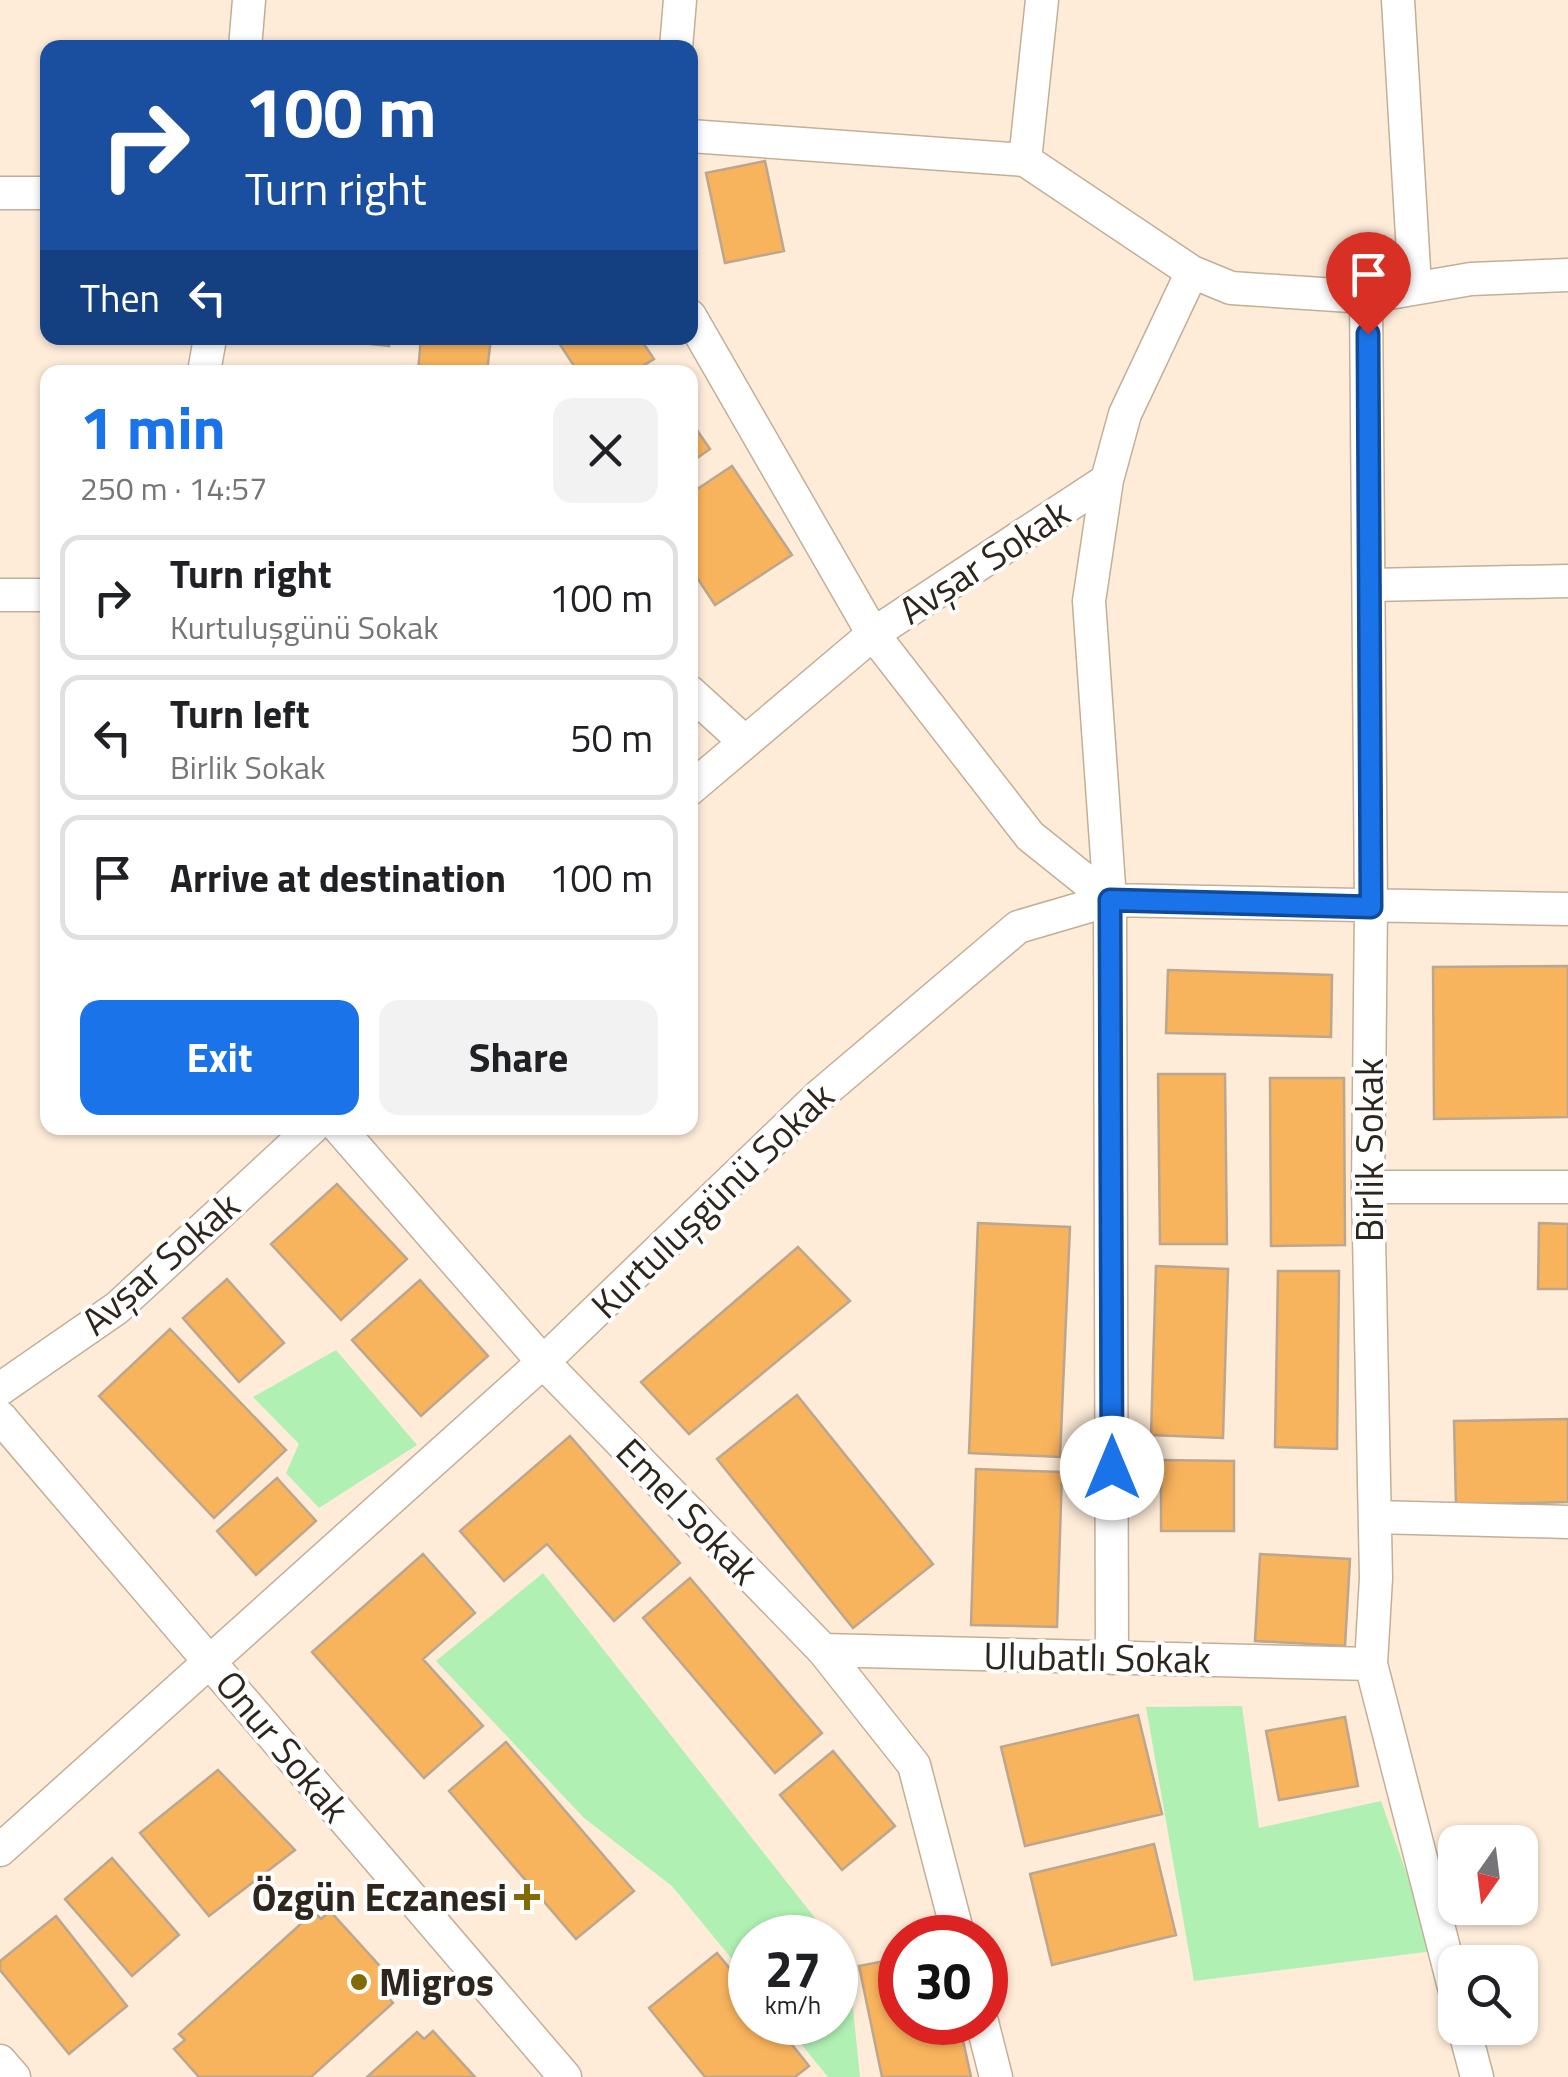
<!DOCTYPE html>
<meta charset="utf-8">
<style>
:root{--surface:#fff;--page:#f2f2f2;--text:#202124;--muted:#757577;--line:#e0e0e0;--accent:#1a73e8}
body{margin:0;font-family:"Titillium Web",sans-serif;background:var(--page);color:var(--text);height:100vh;display:flex;flex-direction:column;font-size:38px;white-space:nowrap}
*{box-sizing:border-box;margin:0}
p{font-size:32px;color:var(--muted)}
.icon{flex:none;width:55px;height:55px;fill:none;stroke:currentColor;stroke-width:2;stroke-linecap:round;stroke-linejoin:round}
.map{position:relative;flex:1;overflow:hidden}
.side{position:absolute;left:40px;top:365px;width:658px;height:770px;display:flex;flex-direction:column;background:var(--surface);border-radius:20px;box-shadow:0 2px 8px #0004}
.side>*{flex:none}
.guide{position:absolute;left:40px;top:40px;width:658px;height:305px;border-radius:20px;box-shadow:0 2px 8px #0004;background:#1a4fa0;color:#fff;overflow:hidden}
.needle{width:65px;rotate:194deg}
.tools{position:absolute;left:1438px;top:1825px;display:grid;gap:20px}
.tools a{display:grid;place-items:center;width:100px;height:100px;border-radius:20px;background:var(--surface);box-shadow:0 2px 8px #0004;font-size:50px}
.speed{position:absolute;left:728px;top:1915px;display:flex;gap:20px;font-size:50px;font-weight:700;text-align:center}
.speed>*{display:grid;place-content:center;width:130px;height:130px;border-radius:50%;background:var(--surface);box-shadow:0 2px 8px #0004;line-height:1}
.speed small{font-size:25px;font-weight:400}
.speed .limit{border:15px solid #d22;background:#fff;color:#111}
.pin{position:absolute;display:grid;place-items:center;width:85px;height:85px;color:#fff;margin:-102px -42px;border-radius:50% 50% 50% 0;rotate:-45deg;box-shadow:0 0 10px #0007}
.pin .icon{rotate:45deg}
.me{position:absolute;width:110px;margin:-55px;rotate:0deg;stroke-linejoin:round;filter:drop-shadow(0 0 8px #0008)}
.turn{display:flex;align-items:center;gap:35px;height:210px;padding:0 40px;font-size:45px}
.turn .icon{width:130px;height:130px;stroke-width:2.5}
.turn b{display:block;font-size:70px;line-height:85px}
.then{display:flex;align-items:center;height:95px;padding:0 40px;background:#0003;gap:20px;font-size:38px}
.round{display:grid;place-items:center;flex:none;width:105px;height:105px;border-radius:20px;background:var(--page)}
.overview{display:flex;align-items:center;justify-content:space-between;height:170px;padding:0 40px}
h1{font-size:60px;font-weight:700;line-height:75px;color:var(--accent)}
.action{display:flex;gap:20px;margin-top:auto;padding:20px 40px}
.action a{flex:1;height:115px;border-radius:20px;background:var(--accent);color:#fff;font-size:40px;font-weight:700;line-height:115px;text-align:center}
.action a+a{background:var(--page);color:var(--text)}
ul{padding:0;list-style:none}
li{display:flex;align-items:center;gap:30px;height:125px;margin:0 20px 15px;padding:0 20px;border:5px solid var(--line);border-radius:20px}
li div{flex:1}
li b{display:block;font-size:38px}
li em{font-style:normal}
.map>svg:first-child{display:block}
.green{fill:#b0f0b3}
.building{fill:#f8b35d;stroke:#bba68f;stroke-width:2.5}
.lines{fill:none;stroke-linecap:round;stroke-linejoin:round}
.street-casing{stroke:#c3af98;stroke-width:35}
.street{stroke:#fff;stroke-width:32}
.route-casing{stroke:#114b97;stroke-width:25}
.route{stroke:#1a73e8;stroke-width:18}
.poi-dot{fill:#816b04;stroke:#fff;stroke-width:4}
.labels{text-anchor:middle;dominant-baseline:central;stroke-width:8;stroke-linejoin:round;paint-order:stroke}
.street-label{font-size:38px;fill:#2e261d;stroke:#fff}
.poi-label{font-size:38px;font-weight:bold;fill:#2e261d;stroke:#fff;text-anchor:end}
</style>
<div class="map">
<svg width="1568" height="2077" viewBox="0 0 1568 2077">
<rect width="100%" height="100%" fill="#feecd9"/>
<!-- green -->
<path class="green" d="M336 1350 417 1445 319 1508 286 1473 299 1444 253 1397Z
M543 1573 830 1937 750 1938V1981L672 1886 584 1818 436 1661Z
M1242 1706 1259 1828 1381 1801 1434 1951 1194 1981 1146 1707Z
M835 1944 848 1960 860 2077H828L784 2023 835 2022Z"/>
<!-- building -->
<path class="building" d="M765 161 784 251 725 263 706 173Z
M312 338H390L389 346Z
M421 338H491L487 372H418Z
M561 338H640L654 359 633 372H578L557 340Z
M690 420 710 449 690 463Z
M732 466 792 555 715 605 690 567V494Z
M1568 966V1117L1434 1119 1433 967Z
M1168 970 1332 975 1331 1037 1166 1033Z
M1158 1074H1225L1227 1244H1160Z
M1270 1078H1344L1345 1245 1271 1246Z
M337 1184 407 1259 341 1320 271 1244Z
M978 1223 1070 1227 1060 1457 969 1453Z
M1539 1223 1568 1224V1289H1538Z
M798 1247 850 1301 689 1434 641 1382Z
M1156 1266 1228 1269 1223 1438 1151 1435Z
M1278 1271H1339L1337 1449 1275 1447Z
M227 1279 284 1343 239 1382 183 1318Z
M420 1280 488 1356 421 1416 352 1340Z
M170 1329 286 1450 214 1518 99 1396Z
M797 1395 933 1564 853 1628 717 1459Z
M1568 1419V1502L1456 1505 1454 1421Z
M570 1436 680 1563 614 1621 547 1544 504 1581 460 1531Z
M1161 1460 1234 1461V1531H1161Z
M976 1469 1062 1472 1057 1627 971 1625Z
M277 1478 316 1521 256 1575 217 1531Z
M423 1554 475 1613 423 1659 483 1726 424 1778 312 1652Z
M1260 1554 1350 1559 1345 1646 1255 1641Z
M690 1578 822 1733 775 1773 643 1618Z
M1138 1715 1162 1814 1025 1846 1001 1747Z
M1345 1717 1358 1786 1279 1800 1266 1731Z
M506 1742 634 1891 576 1939 449 1791Z
M833 1751 895 1826 842 1870 780 1795Z
M218 1770 295 1850 209 1916 140 1833Z
M1154 1844 1176 1935 1052 1965 1030 1874Z
M112 1858 179 1935 132 1976 65 1899Z
M330 1911 397 1985 386 1995 393 2003 311 2077H199L174 2049 185 2040 179 2034 314 1912 321 1919Z
M56 1916 127 2006 69 2054 0 1970V1961Z
M717 1953 750 1993V2022H774L809 2066 795 2077H705L649 2008Z
M900 1958V2022H959L971 2077H882L859 1966Z
M433 2031 475 2077H367L417 2032 424 2039Z"/>
<g class="lines">
<!-- street casing -->
<g class="street-casing">
<path id="street" d="M1398 0 1415 286
M245 48 249 0
M676 48 680 0
M690 136 1025 160 1192 272 1231 288 1366 297 1471 279 1568 275
M1025 160 1042 0
M0 193H48
M1366 297 1371 907 1368 1187 1376 1578 1371 1664 1455 1991
M690 316 873 634 1030 836 1110 900
M204 372 210 338
M1107 480 1089 601 1110 900 1112 1658
M1370 585 1568 581
M0 595H48
M690 692 745 742
M690 789 873 634 1107 480 1125 414 1192 272
M339 1128 543 1362 823 1650 914 1765 959 1938
M1368 1187H1568
M0 1389 117 1308 312 1128
M0 1417 565 2077
M1375 1517 1568 1522
M823 1650 1371 1664
M0 1850 543 1362 819 1096 1018 927 1110 900 1568 909
M982 2022 996 2077
M1464 2028 1477 2077
M0 2061 14 2077"/>
</g>
<!-- street -->
<use href="#street" class="street"/>
</g>
<g class="lines">
<!-- route casing -->
<g class="route-casing">
<path id="route" d="M1112 1468 1110 900 1371 907 1368 334"/>
</g>
<!-- route -->
<use href="#route" class="route"/>
</g>
<!-- markers -->
<g class="poi-dot">
<path d="M522 1882h10v10h10v10h-10v10h-10v-10h-10v-10h10z"/>
<circle cx="359" cy="1982" r="10"/>
</g>
<g class="labels">
<!-- street labels -->
<g class="street-label">
<text transform="translate(984 561) rotate(-33)">Avşar Sokak</text>
<text transform="translate(1369 1150) rotate(-90)">Birlik Sokak</text>
<text transform="translate(712 1200) rotate(-44)">Kurtuluşgünü Sokak</text>
<text transform="translate(160 1263) rotate(-41)">Avşar Sokak</text>
<text transform="translate(688 1511) rotate(46)">Emel Sokak</text>
<text transform="translate(1097 1657) rotate(1)">Ulubatlı Sokak</text>
<text transform="translate(283 1746) rotate(50)">Onur Sokak</text>
</g>
<!-- poi labels -->
<g class="poi-label">
<text x="507" y="1897">Özgün Eczanesi</text>
<text x="379" y="1982" text-anchor="start">Migros</text>
</g>
</g>
</svg>
<div class="tools">
<a><svg class="needle" viewBox="-14 -14 28 28"><path d="M0-13l5 13h-10z" fill="#e53935"/><path d="M0 13l5-13h-10z" fill="#757577"/></svg></a>
<a><svg class="icon" aria-label="search" viewBox="0 0 24 24"><circle cx="10" cy="10" r="6"/><path d="M15 15l6 6"/></svg></a>
</div>
<div class="speed"><div>27<small>km/h</small></div><div class="limit">30</div></div>
<div class="pin" style="left:1368px;top:334px;background:#d93025"><svg class="icon" aria-label="arrive" viewBox="0 0 24 24"><path d="M6 21V4h12l-3 4 3 4H6"/></svg></div>
<svg class="me" style="left:1112px;top:1468px" viewBox="-20 -20 40 40"><circle r="19" fill="#fff"/><path d="M0-13L10 11 0 6-10 11z" fill="#1a73e8"/></svg>
<div class="guide">
<div class="turn"><svg class="icon" aria-label="right" viewBox="0 0 24 24"><path d="M7 20v-9h11M14 6l5 5-5 5"/></svg><div><b>100 m</b>Turn right</div></div>
<div class="then">Then<svg class="icon" aria-label="left" viewBox="0 0 24 24"><path d="M17 20v-9H6M10 6l-5 5 5 5"/></svg></div>
</div>
<section class="side">
<div class="overview"><div><h1>1 min</h1><p>250 m · 14:57</p></div><a class="round"><svg class="icon" aria-label="close" viewBox="0 0 24 24"><path d="M6 6l12 12M18 6L6 18"/></svg></a></div>
<ul>
<li><svg class="icon" aria-label="right" viewBox="0 0 24 24"><path d="M7 20v-9h11M14 6l5 5-5 5"/></svg><div><b>Turn right</b><p>Kurtuluşgünü Sokak</p></div><em>100 m</em></li>
<li><svg class="icon" aria-label="left" viewBox="0 0 24 24"><path d="M17 20v-9H6M10 6l-5 5 5 5"/></svg><div><b>Turn left</b><p>Birlik Sokak</p></div><em>50 m</em></li>
<li><svg class="icon" aria-label="arrive" viewBox="0 0 24 24"><path d="M6 21V4h12l-3 4 3 4H6"/></svg><div><b>Arrive at destination</b></div><em>100 m</em></li>
</ul>
<div class="action"><a>Exit</a><a>Share</a></div>
</section>
</div>
